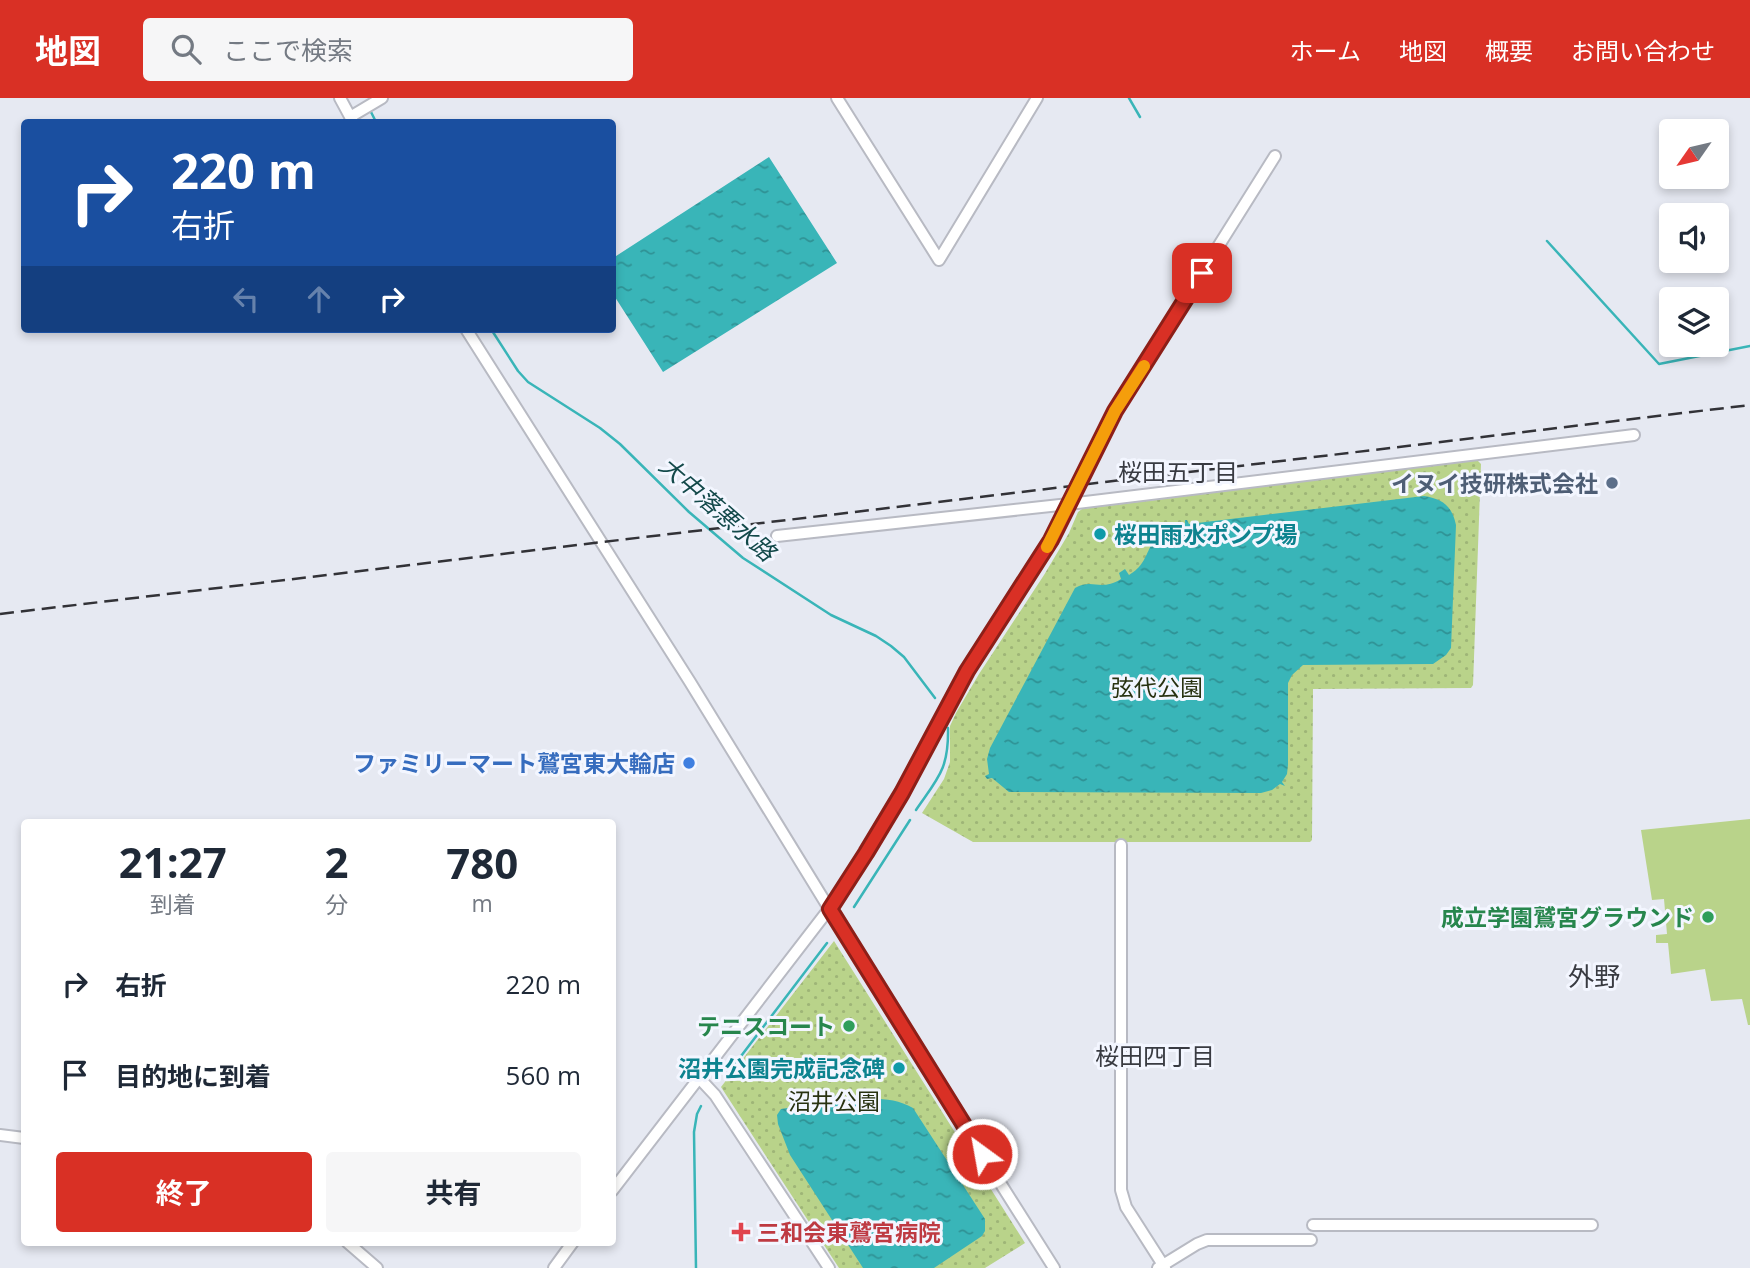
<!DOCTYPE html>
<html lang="ja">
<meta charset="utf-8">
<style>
:root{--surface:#fff;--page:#f6f6f7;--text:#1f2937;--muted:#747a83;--accent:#d93025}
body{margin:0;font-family:"Open Sans","Noto Sans JP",sans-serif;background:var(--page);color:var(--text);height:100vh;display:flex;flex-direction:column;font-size:26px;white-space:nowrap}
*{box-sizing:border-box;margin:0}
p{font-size:23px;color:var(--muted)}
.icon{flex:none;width:38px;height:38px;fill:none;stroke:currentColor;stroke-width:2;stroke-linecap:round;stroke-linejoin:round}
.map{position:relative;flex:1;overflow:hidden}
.panel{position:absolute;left:21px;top:721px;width:595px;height:427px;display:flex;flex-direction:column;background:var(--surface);border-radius:7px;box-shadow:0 4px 10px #0003}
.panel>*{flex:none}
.hud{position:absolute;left:21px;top:21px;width:595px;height:214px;border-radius:7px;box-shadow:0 4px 10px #0003;background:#1a4fa0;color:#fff;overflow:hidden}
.needle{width:46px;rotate:236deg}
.controls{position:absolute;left:1659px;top:21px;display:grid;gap:14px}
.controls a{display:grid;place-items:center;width:70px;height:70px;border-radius:7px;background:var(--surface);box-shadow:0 4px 10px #0003;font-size:35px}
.pin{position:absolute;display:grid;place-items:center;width:60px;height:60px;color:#fff;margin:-30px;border-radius:14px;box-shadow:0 4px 10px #0006}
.me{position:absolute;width:77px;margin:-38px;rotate:328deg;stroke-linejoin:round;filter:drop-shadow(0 0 5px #0008)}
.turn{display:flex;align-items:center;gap:24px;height:147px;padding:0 35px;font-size:32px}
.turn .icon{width:91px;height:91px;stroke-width:2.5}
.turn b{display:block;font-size:49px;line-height:60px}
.lanes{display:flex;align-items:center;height:66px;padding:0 35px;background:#0003;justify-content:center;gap:35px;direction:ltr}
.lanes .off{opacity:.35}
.eta{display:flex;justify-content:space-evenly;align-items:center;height:119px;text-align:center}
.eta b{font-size:42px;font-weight:700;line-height:49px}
.button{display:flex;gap:14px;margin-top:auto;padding:14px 35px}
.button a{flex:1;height:80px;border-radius:7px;background:var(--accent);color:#fff;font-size:28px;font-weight:700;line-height:80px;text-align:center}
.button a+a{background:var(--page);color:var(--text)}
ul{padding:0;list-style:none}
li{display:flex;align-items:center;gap:21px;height:91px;padding:0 35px}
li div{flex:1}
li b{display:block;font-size:26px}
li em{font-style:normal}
header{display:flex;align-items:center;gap:42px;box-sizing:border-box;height:98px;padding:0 35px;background:var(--accent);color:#fff}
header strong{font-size:33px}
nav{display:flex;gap:38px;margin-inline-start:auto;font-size:24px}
.search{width:490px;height:63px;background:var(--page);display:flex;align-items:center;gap:18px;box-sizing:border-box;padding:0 24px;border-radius:7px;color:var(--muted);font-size:26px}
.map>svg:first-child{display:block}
.grass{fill:#b9d38a}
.park{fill:url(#park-dots)}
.water{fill:url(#water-ripples)}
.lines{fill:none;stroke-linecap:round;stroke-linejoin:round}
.stream{stroke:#39b5b8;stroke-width:2.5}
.tertiary-casing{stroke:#b8bac3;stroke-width:14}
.tertiary{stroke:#fff;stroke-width:10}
.rail{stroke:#323237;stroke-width:2.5;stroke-dasharray:14 7;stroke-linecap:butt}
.route-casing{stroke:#8d1f18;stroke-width:18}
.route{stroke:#d93025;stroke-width:12}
.slow{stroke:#f59e0b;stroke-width:12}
.service-dot{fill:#5c6f8a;stroke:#f3f6ff;stroke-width:2.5}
.culture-dot{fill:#0f9aa8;stroke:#f3f6ff;stroke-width:2.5}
.shop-dot{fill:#3f7fe0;stroke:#f3f6ff;stroke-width:2.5}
.leisure-dot{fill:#2e9e5b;stroke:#f3f6ff;stroke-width:2.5}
.health-dot{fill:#e0444e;stroke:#f3f6ff;stroke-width:2.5}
.labels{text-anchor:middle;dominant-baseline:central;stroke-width:6;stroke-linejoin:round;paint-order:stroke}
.service-label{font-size:23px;font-weight:bold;fill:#4e5e75;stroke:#f3f6ff;text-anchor:end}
.culture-label{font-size:23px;font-weight:bold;fill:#0d838f;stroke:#f3f6ff;text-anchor:start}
.park-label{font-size:23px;fill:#283211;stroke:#f3f6ff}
.shop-label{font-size:23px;font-weight:bold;fill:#366cbe;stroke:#f3f6ff;text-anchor:end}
.leisure-label{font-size:23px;font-weight:bold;fill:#27864d;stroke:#f3f6ff;text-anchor:end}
.health-label{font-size:23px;font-weight:bold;fill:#be3a42;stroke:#f3f6ff;text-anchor:start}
.neighbourhood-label{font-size:24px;fill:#393b42;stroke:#f3f6ff}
.water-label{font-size:24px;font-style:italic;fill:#13494a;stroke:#f3f6ff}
.quarter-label{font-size:26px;fill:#393b42;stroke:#f3f6ff}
</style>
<header>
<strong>地図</strong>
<div class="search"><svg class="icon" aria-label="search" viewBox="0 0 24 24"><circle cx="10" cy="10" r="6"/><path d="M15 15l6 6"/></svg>ここで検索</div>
<nav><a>ホーム</a><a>地図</a><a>概要</a><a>お問い合わせ</a></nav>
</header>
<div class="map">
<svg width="1750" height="1170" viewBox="0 0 1750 1170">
<defs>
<pattern id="park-dots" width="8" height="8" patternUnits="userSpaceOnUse" patternTransform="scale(1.75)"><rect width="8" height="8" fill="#b9d38a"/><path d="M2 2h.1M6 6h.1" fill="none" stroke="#9eb577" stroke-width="1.8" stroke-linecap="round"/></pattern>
<pattern id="water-ripples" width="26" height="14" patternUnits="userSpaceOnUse" patternTransform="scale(1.75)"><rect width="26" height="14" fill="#39b5b8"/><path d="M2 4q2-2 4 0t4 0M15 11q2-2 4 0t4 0" fill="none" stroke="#2f9295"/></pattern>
</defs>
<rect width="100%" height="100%" fill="#e6e9f2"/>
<!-- grass -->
<path class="grass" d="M1750 721V927H1748L1742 901 1711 903 1705 871 1671 876 1668 845H1656V837L1667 836 1664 801 1652 802 1641 732Z"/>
<!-- park -->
<path class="park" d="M1477 362 1481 366 1473 587 1471 590 1313 591 1312 742 1310 744H973L922 715 944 681 950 664V628L956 615 979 576 1044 477 1069 435 1078 414 1082 411Z
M834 843 1025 1145 985 1170H839L721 989Z"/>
<!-- water -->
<path class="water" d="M769 59 837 165 663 274 613 196V160Z
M1424 398C1443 401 1452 408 1456 427L1451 550 1446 557 1433 566 1303 567 1292 577 1288 585V667L1287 676 1282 684 1285 688 1280 686 1272 692 1261 695 1009 694 992 680 987 681 985 678 989 676 987 661 990 650 1075 490C1093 480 1100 494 1121 481L1119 475 1125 471 1129 477C1156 462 1140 435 1185 426V422H1187L1189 426Z
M840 997 841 1002C866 1001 891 997 913 1010L985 1121V1133L982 1138 934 1170H863L790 1057 778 1026 777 1017 781 1011 826 1004V999Z"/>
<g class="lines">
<!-- stream -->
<path class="stream" d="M1129 0 1140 19
M370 12 376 24
M1547 143 1659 266 1750 248
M491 231 518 273 528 284 600 330 620 346 689 414 743 460 831 517 876 538 891 548 904 559 935 600
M916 712C938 680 949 671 948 630
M854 809 910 722
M735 966 827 845
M696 1170 694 1034 697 1016 701 1008"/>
<!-- tertiary casing -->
<g class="tertiary-casing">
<path id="tertiary" d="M340 0 353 24
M837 0 939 162 1037 0
M350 19 382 0
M466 231 690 584 908 939 1054 1170
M777 438 1069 406 1634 337
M1121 747V1092L1126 1109 1165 1170
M700 981 715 997 829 1170
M0 1037 24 1040
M612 1093 829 811 866 755 902 695 966 573 1051 442 1115 313 1275 58
M1313 1127H1592
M347 1144 377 1170
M554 1170 573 1144
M1158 1170 1197 1146 1207 1142H1311"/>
</g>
<!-- tertiary -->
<use href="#tertiary" class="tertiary"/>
<!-- rail -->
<path class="rail" d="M0 516 1750 307"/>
</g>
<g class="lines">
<!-- route casing -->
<g class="route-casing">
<path id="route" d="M982 1056 830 811 866 755 902 695 967 573 1051 442 1115 313 1202 175"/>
</g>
<!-- route -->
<use href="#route" class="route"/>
<!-- slow -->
<path class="slow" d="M1047 449 1115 313 1144 268"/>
</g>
<!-- markers -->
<circle class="service-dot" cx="1612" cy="385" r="7"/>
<g class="culture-dot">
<circle cx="1100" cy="436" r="7"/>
<circle cx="899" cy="970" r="7"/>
</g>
<circle class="shop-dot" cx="689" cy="665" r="7"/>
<g class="leisure-dot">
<circle cx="1708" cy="819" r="7"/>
<circle cx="849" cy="928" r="7"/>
</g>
<path class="health-dot" d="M737.5 1123.5h7v7h7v7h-7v7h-7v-7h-7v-7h7z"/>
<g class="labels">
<!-- service labels -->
<g class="service-label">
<text x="1598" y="385">イヌイ技研株式会社</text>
</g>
<!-- culture labels -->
<g class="culture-label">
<text x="1114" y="436">桜田雨水ポンプ場</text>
<text x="885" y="970" text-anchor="end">沼井公園完成記念碑</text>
</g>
<!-- park labels -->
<g class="park-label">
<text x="1157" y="589">弦代公園</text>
<text x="834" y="1003">沼井公園</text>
</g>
<!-- shop labels -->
<g class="shop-label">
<text x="675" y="665">ファミリーマート鷲宮東大輪店</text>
</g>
<!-- leisure labels -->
<g class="leisure-label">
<text x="1694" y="819">成立学園鷲宮グラウンド</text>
<text x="835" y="928">テニスコート</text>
</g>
<!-- health labels -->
<g class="health-label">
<text x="757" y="1134">三和会東鷲宮病院</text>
</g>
<!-- neighbourhood labels -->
<g class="neighbourhood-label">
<text x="1178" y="373">桜田五丁目</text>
<text x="1155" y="957">桜田四丁目</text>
</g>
<!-- water labels -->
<g class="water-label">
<text transform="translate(718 410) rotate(41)">大中落悪水路</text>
</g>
<!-- quarter labels -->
<g class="quarter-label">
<text x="1594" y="878">外野</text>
</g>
</g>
</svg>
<div class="controls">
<a><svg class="needle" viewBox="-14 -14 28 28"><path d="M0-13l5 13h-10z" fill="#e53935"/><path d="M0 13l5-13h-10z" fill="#747a83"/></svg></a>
<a><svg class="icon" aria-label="sound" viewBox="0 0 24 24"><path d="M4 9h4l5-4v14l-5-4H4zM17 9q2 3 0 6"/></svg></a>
<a><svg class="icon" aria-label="layers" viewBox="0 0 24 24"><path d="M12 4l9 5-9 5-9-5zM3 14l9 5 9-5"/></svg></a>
</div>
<div class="pin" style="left:1202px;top:175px;background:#d93025"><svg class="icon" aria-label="arrive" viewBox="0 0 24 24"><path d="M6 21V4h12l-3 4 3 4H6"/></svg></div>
<svg class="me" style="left:982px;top:1056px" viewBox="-20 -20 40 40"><circle r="17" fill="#d93025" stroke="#fff" stroke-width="3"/><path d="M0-11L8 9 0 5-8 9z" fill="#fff"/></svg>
<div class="hud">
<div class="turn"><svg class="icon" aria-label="right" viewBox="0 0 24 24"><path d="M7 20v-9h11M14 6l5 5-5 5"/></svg><div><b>220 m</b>右折</div></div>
<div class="lanes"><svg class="icon off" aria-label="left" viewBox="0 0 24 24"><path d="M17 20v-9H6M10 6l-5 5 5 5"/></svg><svg class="icon off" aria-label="ahead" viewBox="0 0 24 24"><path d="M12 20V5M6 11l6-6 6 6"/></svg><svg class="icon" aria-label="right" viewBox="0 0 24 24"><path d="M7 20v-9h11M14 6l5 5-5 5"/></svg></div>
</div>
<section class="panel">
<div class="eta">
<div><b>21:27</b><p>到着</p></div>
<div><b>2</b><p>分</p></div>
<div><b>780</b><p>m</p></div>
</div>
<ul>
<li><svg class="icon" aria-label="right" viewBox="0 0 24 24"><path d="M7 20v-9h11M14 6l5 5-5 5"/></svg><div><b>右折</b></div><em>220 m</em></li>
<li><svg class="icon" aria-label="arrive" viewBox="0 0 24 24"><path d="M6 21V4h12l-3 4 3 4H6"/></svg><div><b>目的地に到着</b></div><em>560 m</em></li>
</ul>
<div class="button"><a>終了</a><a>共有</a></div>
</section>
</div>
